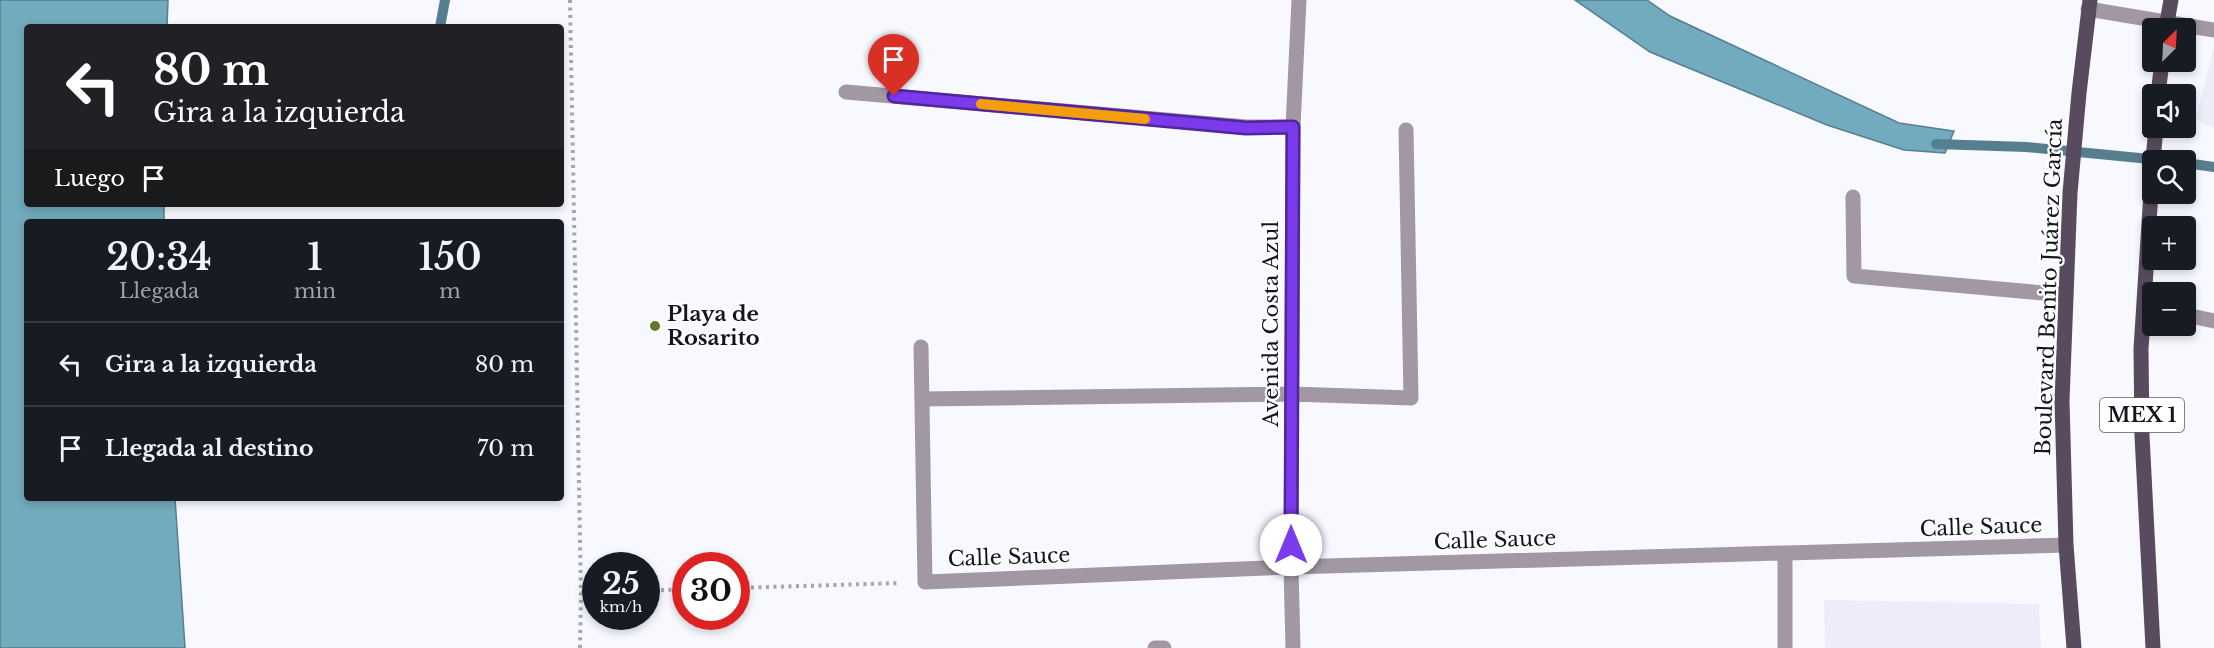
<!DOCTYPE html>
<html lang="es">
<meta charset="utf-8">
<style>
:root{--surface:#171b24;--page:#20242c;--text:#f1f3f6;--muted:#9ea1a6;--line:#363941}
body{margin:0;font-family:"Libre Baskerville",serif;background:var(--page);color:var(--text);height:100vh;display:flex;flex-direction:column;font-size:22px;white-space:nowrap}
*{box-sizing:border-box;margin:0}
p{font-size:20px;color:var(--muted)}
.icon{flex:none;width:33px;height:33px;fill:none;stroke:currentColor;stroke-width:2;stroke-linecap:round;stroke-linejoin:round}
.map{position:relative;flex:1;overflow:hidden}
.panel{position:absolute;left:24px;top:219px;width:540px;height:282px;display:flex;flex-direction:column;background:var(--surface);border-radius:6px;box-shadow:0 3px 9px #0003}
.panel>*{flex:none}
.banner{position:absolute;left:24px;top:24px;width:540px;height:183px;border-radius:6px;box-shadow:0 3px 9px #0003;background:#202124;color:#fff;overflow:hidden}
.needle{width:39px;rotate:24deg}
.fabs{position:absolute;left:2142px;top:18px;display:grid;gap:12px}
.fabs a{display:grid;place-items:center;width:54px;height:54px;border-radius:6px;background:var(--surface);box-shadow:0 3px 9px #0003;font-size:30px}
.speed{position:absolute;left:582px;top:552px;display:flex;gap:12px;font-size:30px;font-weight:700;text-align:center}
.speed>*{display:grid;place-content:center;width:78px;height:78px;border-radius:50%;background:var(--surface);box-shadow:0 3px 9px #0003;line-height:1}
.speed small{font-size:15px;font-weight:400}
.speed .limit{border:9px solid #d22;background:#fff;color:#111}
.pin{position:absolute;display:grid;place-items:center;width:51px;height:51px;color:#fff;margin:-62px -26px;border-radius:50% 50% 50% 0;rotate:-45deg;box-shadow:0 0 6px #0007}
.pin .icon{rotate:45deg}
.me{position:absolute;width:66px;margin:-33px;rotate:0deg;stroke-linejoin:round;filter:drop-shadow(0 0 4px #0008)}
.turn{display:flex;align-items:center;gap:21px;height:126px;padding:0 30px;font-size:27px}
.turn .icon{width:78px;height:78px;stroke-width:2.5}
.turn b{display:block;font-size:42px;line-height:51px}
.then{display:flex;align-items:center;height:57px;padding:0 30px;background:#0003;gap:12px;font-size:22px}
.eta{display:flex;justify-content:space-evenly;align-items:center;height:102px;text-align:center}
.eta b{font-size:36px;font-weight:600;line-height:42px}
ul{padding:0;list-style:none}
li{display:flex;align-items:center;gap:18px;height:84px;padding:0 30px;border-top:2px solid var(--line)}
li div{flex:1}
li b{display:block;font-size:22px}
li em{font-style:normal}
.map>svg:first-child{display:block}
.built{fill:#ececfb}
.water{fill:#72abbd;stroke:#567e8e;stroke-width:1.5}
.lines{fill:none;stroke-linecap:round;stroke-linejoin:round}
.stream{stroke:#567e8e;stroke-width:10}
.path{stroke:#a5a5ad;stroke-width:4;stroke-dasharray:3 4.5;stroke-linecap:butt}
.minor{stroke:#a198a4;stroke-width:15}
.major{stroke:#594b5e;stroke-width:15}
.route-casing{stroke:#51269a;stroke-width:15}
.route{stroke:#7c3aed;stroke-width:10}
.slow{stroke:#f59e0b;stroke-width:10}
.poi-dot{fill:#637929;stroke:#fff;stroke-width:2}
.labels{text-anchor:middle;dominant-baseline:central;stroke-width:4.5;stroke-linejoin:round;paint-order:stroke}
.shield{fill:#fff;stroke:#5b5b62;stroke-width:1.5}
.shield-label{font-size:20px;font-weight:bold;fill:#15151f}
.street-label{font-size:21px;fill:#15151f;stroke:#fff}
.poi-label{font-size:21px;font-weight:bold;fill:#15151f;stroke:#fff;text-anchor:start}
</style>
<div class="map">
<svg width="2214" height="648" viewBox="0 0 2214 648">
<rect width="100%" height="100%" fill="#f8f8ff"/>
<!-- built -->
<path class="built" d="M2214 46V128L2196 119Z
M1824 600 2039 604 2041 648H1825Z"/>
<!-- water -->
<path class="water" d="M0 0H168L167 27H27V204H164V222H27V498H175L185 648H0Z
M1575 0H1647L1670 16 1899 123 1954 131 1945 153 1904 150 1827 125 1650 52Z"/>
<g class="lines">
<!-- stream -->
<path class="stream" d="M440 27 445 0
M1936 144 2026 147 2160 160
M2186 163 2214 167"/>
<!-- path -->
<path class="path" d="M570 0 581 593 580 648
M736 588 901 583
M646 591 686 589
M581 593 596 592"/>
<!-- minor -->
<path class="minor" d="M2088 9 2214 30
M846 92 1246 127H1293
M1853 197 1854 276 2066 295
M2186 315 2214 321
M921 347 925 582 1291 567 2066 545
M922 399 1292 394 1411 398 1406 130
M1155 648H1164
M1293 648 1291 567 1293 127 1299 0
M1785 648V553"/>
<!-- major -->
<path class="major" d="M2166 28 2171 0
M2158 94 2162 62
M2153 160 2156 128
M2152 176 2141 349 2142 436 2153 648
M2074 648 2066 545 2062 401 2070 193 2079 93 2090 0"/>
</g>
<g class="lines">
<!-- route casing -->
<g class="route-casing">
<path id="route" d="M894 96 1246 128 1293 127 1291 545"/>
</g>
<!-- route -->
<use href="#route" class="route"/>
<!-- slow -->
<path class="slow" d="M981 104 1145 119"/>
</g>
<!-- markers -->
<circle class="poi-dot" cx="655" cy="326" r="6"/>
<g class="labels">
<!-- shield labels -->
<rect class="shield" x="2100" y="398" width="84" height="34" rx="4.5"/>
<g class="shield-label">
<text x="2142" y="415">MEX 1</text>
</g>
<!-- street labels -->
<g class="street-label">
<text transform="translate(2049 287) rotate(-88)">Boulevard Benito Juárez García</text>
<text transform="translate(1271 324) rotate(-90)">Avenida Costa Azul</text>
<text transform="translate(1981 527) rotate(-2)">Calle Sauce</text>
<text transform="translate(1495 540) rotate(-2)">Calle Sauce</text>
<text transform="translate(1009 557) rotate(-2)">Calle Sauce</text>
</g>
<!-- poi labels -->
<g class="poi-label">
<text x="667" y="314">Playa de<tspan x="667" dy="24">Rosarito</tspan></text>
</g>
</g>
</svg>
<div class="fabs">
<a><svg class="needle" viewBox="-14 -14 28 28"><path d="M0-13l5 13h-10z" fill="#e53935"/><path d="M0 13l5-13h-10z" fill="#9ea1a6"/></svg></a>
<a><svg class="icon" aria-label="sound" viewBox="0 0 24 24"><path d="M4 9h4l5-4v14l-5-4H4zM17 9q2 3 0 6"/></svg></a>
<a><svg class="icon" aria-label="search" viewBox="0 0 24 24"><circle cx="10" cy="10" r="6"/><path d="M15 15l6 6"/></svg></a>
<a>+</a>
<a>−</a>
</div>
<div class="speed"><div>25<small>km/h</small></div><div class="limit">30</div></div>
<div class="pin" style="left:894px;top:96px;background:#d93025"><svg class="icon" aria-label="arrive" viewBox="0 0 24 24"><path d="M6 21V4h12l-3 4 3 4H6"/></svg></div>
<svg class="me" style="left:1291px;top:545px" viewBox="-20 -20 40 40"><circle r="19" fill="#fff"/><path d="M0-13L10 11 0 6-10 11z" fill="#7c3aed"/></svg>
<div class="banner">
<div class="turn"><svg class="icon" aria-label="left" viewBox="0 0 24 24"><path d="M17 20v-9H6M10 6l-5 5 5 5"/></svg><div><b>80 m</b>Gira a la izquierda</div></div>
<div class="then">Luego<svg class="icon" aria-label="arrive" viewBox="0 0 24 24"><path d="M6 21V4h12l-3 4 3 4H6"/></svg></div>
</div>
<section class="panel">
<div class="eta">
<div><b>20:34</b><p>Llegada</p></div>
<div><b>1</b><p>min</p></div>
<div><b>150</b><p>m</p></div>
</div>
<ul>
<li><svg class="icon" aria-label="left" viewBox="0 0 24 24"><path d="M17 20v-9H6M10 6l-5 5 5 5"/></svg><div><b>Gira a la izquierda</b></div><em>80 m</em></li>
<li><svg class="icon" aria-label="arrive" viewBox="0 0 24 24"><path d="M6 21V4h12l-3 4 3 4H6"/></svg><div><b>Llegada al destino</b></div><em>70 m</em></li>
</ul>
</section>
</div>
